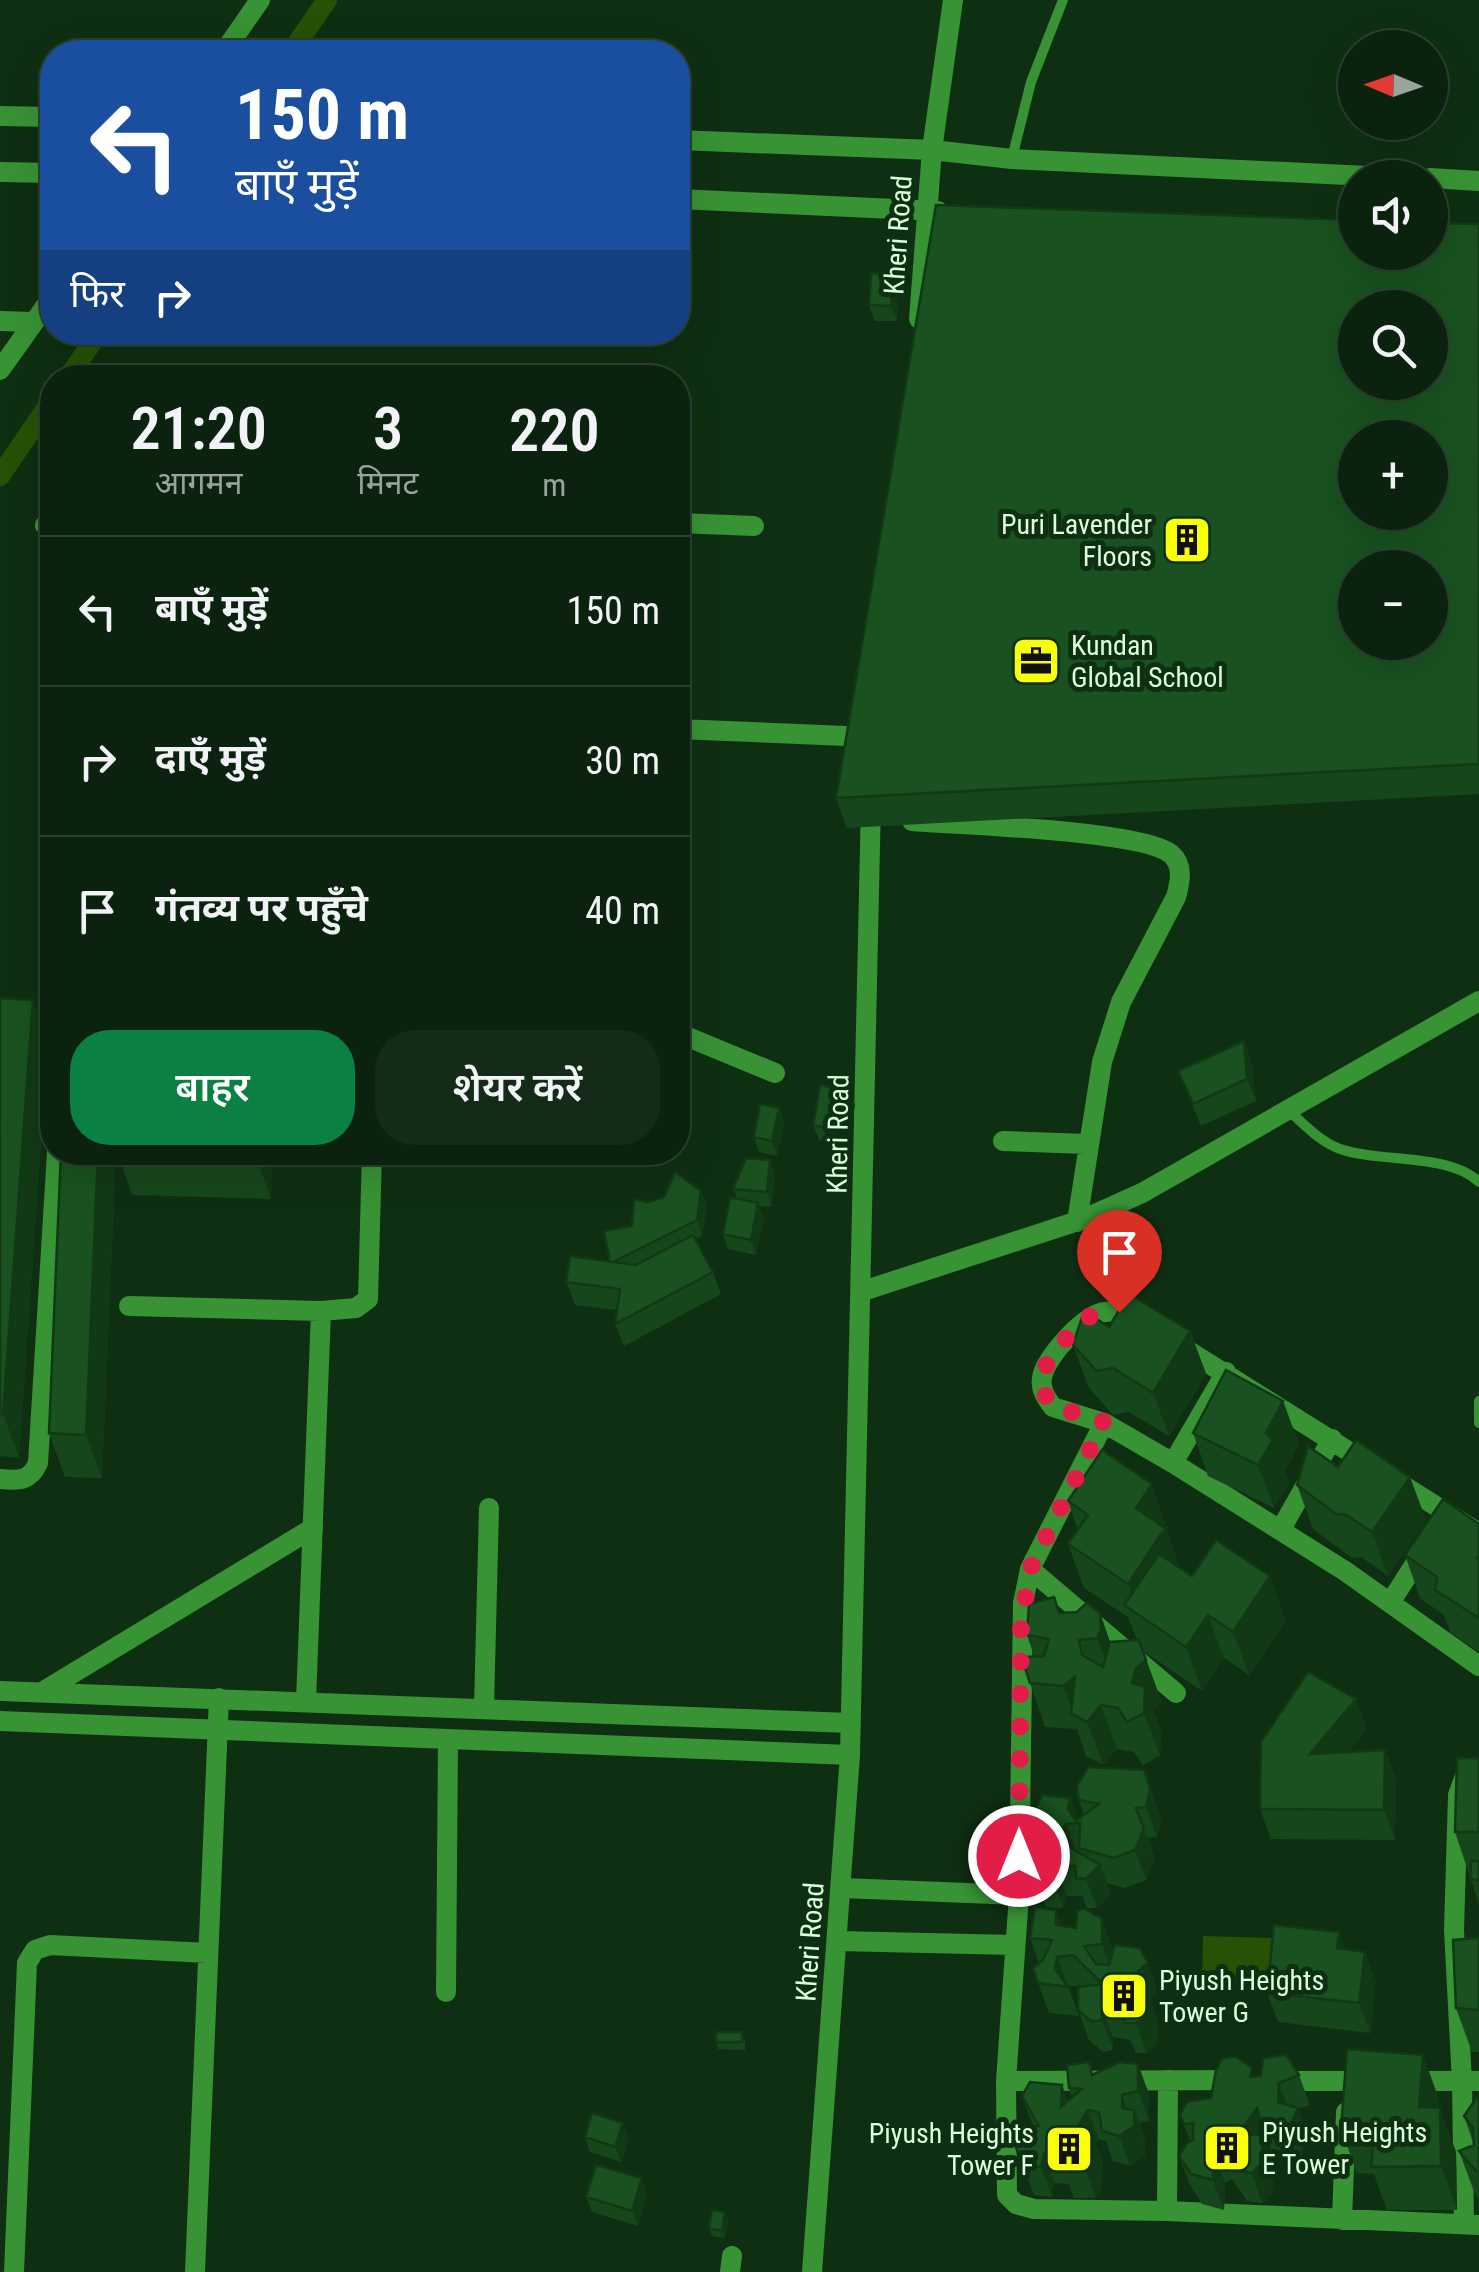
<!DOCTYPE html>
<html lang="hi">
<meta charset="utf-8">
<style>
:root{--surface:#0b230e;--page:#142b17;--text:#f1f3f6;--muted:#9aa49e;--line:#2b402e;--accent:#0b8043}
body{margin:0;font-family:"Roboto Condensed","Noto Sans Devanagari",sans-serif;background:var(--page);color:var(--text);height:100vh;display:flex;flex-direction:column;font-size:38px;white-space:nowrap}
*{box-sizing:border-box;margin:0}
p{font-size:32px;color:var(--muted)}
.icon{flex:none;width:55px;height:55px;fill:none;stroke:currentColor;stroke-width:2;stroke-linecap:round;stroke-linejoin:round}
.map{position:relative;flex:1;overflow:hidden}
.details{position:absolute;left:40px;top:365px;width:650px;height:800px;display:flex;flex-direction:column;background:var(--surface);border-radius:40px;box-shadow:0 10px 40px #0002,0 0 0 2px var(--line)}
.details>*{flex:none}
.guide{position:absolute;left:40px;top:40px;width:650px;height:305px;border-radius:40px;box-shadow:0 10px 40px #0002,0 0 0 2px var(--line);background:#1a4fa0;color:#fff;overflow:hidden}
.needle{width:65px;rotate:272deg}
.tools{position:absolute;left:1338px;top:30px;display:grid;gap:20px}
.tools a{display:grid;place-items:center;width:110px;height:110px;border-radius:50%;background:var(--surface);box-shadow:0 10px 40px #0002,0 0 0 2px var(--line);font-size:50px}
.pin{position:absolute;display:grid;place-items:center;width:85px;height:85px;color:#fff;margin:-102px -42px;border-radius:50% 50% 50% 0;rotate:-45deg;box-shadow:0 0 10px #0007}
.pin .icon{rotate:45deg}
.me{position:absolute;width:110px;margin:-55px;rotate:0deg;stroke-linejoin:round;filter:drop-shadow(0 0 8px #0008)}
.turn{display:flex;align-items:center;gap:35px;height:210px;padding:0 30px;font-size:45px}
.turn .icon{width:130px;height:130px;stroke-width:2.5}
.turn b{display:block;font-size:70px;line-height:85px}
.then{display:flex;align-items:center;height:95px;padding:0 30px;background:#0003;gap:20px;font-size:38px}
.eta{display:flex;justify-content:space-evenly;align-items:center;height:170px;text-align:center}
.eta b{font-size:60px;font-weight:600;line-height:70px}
.action{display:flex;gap:20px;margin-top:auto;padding:20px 30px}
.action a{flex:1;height:115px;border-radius:40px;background:var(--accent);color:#fff;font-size:40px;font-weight:600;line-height:115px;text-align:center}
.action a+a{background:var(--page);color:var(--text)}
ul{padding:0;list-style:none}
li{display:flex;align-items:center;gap:30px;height:150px;padding:0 30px;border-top:2px solid var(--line)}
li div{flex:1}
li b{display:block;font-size:38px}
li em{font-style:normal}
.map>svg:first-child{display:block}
.water{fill:#275205}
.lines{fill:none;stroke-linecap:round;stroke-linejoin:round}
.canal{stroke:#275205;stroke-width:20}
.service{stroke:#389335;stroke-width:10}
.minor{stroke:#389335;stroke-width:20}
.tertiary{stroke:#389335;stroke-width:20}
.wall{fill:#16471c}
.shaded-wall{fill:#123916}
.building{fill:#195220;stroke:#123916;stroke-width:2.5;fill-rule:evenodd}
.route{stroke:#e11d48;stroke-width:18;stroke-dasharray:0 32.4}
.labels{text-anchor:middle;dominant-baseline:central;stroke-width:10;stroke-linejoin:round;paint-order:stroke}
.street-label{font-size:28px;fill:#ddffde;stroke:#0f2f12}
.poi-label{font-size:28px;fill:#ddffde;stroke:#0f2f12;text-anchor:start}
</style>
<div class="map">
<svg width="1479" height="2272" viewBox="0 0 1479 2272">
<rect width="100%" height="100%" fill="#0f2f12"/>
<!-- water -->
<path class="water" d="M1203 1936 1275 1938 1273 1987 1202 1985Z"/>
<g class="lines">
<!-- canal -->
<path class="canal" d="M291 52 327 0
M68 378 99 332
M0 476 52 400"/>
<!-- service -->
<path class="service" d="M1012 158 1031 82 1063 0
M1289 1111C1305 1125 1320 1142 1340 1149 1380 1163 1449 1153 1479 1182
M1479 1401V1423"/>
<!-- minor -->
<path class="minor" d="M224 52 260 0
M0 321 33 322
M0 370 52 297
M678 523 754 526
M45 525 52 529
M678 729 870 737
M912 821C959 825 1142 830 1171 854 1184 865 1180 883 1176 897L1121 1002 1102 1062 1077 1222
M0 1031 52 1037
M678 1033 775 1073
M1003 1141 1087 1144
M129 1306 321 1311 306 1701
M321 1311 356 1308 368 1299 372 1152
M1142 1323C1131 1316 1119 1310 1105 1312 1085 1314 1044 1358 1042 1378 1040 1389 1046 1398 1053 1407L1104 1423 1173 1463 1345 1571 1479 1666
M1176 1343 1479 1533
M1104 1423 1030 1569 1023 1603 1019 1895 1006 2081 1007 2195 1016 2204 1034 2209 1167 2211 1479 2225
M1173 1463 1226 1372
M0 1479C19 1481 30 1481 38 1463L57 1152
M1281 1529 1332 1439
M1030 1569 1176 1693
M1390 1603 1425 1548
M42 1692 313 1528
M484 1707 489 1508
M842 1888 1019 1895
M837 1941 1015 1945
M446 1992 448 1740
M1006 2081 1239 2080
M1273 2081H1369
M1408 2081H1479
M1167 2211 1168 2080
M1342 2220 1346 2112
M1464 2224 1462 2082 1454 1930 1458 1795 1465 1776 1479 1771
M14 2272 27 1963 35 1950 50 1945 208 1953
M195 2272 219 1698
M730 2272 732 2256"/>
<!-- tertiary -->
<path class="tertiary" d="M0 116 52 117
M678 140 932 150 1012 159 1409 178
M0 172 52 173
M1430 178 1479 181
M678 199 938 211
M919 319 932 150 953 0
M863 1291 1084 1219 1142 1193 1479 1001
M0 1691 850 1723
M0 1721 850 1755
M812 2272 850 1755 871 801"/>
</g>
<!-- wall -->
<path class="wall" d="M1479 224V794L847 828 836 798Z
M892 274 898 289 897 321H875L869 305Z
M0 998 48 1043 19 1458 0 1456Z
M1244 1041 1252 1064 1256 1101 1201 1126 1178 1071Z
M850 1090 855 1105 852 1122 841 1124 837 1144 819 1140 813 1125Z
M779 1108 784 1123 777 1156 759 1152 754 1137Z
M61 1152H116L102 1478 65 1477 49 1433Z
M117 1152H272L271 1199 132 1195Z
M775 1175 772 1207 759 1206 764 1218 756 1255 728 1249 723 1234 737 1198 733 1189Z
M701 1191 707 1206 702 1235 695 1239 713 1272 721 1294 624 1346 615 1324 617 1310 575 1305 566 1282 610 1262 648 1202Z
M1109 1327 1190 1331 1206 1374 1169 1436 1129 1412 1113 1415 1089 1388 1073 1345Z
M1283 1401 1299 1445 1285 1471 1289 1483 1274 1508 1208 1476 1193 1433Z
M1338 1467 1426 1520 1388 1576 1361 1557 1352 1558 1313 1529 1297 1485Z
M1068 1501 1168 1527 1166 1530 1180 1568 1192 1576H1270L1286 1620 1249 1675 1224 1658 1202 1691 1143 1651 1162 1703 1153 1710 1161 1731 1160 1756 1143 1765 1134 1752 1117 1749 1103 1765 1086 1756 1077 1729 1045 1727 1030 1683 1034 1656 1027 1635 1054 1597 1060 1613H1100L1110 1642 1137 1640 1128 1617 1084 1588 1068 1544 1078 1530Z
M1479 1524V1652L1451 1633 1444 1615 1420 1598 1405 1555Z
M1367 1729 1348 1752 1385 1750 1396 1779 1395 1840 1271 1839 1260 1809Z
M1479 1758V1904L1455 1832Z
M1144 1770 1161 1819 1157 1837 1148 1838 1155 1858 1146 1880 1125 1888 1106 1883 1111 1895 1097 1908H1087L1082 1896H1067L1063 1908 1046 1907 1027 1862 1043 1842 1033 1815 1078 1819 1084 1815 1079 1800Z
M1062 1926 1076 1928 1113 1950 1148 1963 1158 1993 1150 2000 1158 2021 1157 2045 1147 2053H1136L1130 2040 1113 2037V2050L1103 2052 1089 2040 1078 2010 1085 1986 1084 1985 1068 1986 1079 2016 1049 2013 1033 1968 1039 1963 1030 1938Z
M1339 1932 1345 1949 1376 1981 1370 2033 1278 2022 1267 1993Z
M1479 1938V2052H1472L1456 2008Z
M745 2040V2050L718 2049 716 2042Z
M1093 2074 1149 2094V2121L1139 2123 1145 2140V2156L1130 2166 1113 2161 1106 2141 1099 2139 1096 2144 1103 2161 1101 2192 1096 2198H1074L1069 2184 1054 2183 1052 2197 1034 2195 1015 2145 1033 2126 1022 2096 1068 2101 1072 2097 1069 2088Z
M1299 2075 1310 2105 1298 2109 1308 2138 1302 2154 1272 2153 1267 2139 1265 2142 1274 2165 1273 2192 1262 2203 1247 2201 1232 2179 1225 2183 1224 2210 1202 2204 1190 2185 1179 2156 1190 2141 1180 2114 1256 2076Z
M1479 2097V2200L1475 2194 1459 2151 1474 2145 1464 2116Z
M1439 2099 1438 2108 1456 2152 1457 2210H1387L1374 2174 1357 2173 1341 2129Z
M585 2137 629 2138 621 2162 590 2152Z
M642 2178 647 2194 638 2226 592 2212 586 2197Z
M725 2212 728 2219 725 2238 712 2236 709 2228Z"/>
<!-- shaded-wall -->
<path class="shaded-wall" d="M892 274 898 289 897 321 891 306Z
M33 1000 48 1043 19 1458 3 1414Z
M1244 1041 1252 1064 1256 1101 1247 1079Z
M850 1090 855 1105 852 1122 847 1107Z
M779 1108 784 1123 777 1156 772 1141Z
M835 1109 841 1124 837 1144 832 1129Z
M98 1152H116L102 1478 86 1435Z
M255 1152H272L271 1199 255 1155Z
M770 1160 775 1175 772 1207 767 1192Z
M701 1191 707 1206 702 1235 697 1220Z
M758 1203 764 1218 756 1255 751 1240Z
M1190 1331 1206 1374 1169 1436 1153 1393Z
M1283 1401 1299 1445 1285 1471 1289 1483 1274 1508 1258 1465 1266 1433Z
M1410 1477 1426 1520 1388 1576 1372 1532Z
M1152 1484 1181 1571 1140 1616 1128 1584 1136 1508Z
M1270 1576 1286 1620 1249 1675 1233 1632Z
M1100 1613 1115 1657 1113 1681 1097 1638Z
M1208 1615 1224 1658 1202 1691 1186 1647Z
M1139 1640 1162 1703 1153 1710 1161 1731 1160 1756 1132 1683Z
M1075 1677 1101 1705 1117 1749 1103 1765 1087 1722 1074 1714 1063 1686Z
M1356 1699 1367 1729 1321 1783 1310 1754Z
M1385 1750 1396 1779 1395 1840 1384 1810Z
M1144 1770 1161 1819 1157 1837 1146 1807Z
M1070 1798 1080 1823H1073L1068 1809Z
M1066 1824 1077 1853 1056 1839Z
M1144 1829 1155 1858 1146 1880 1135 1850Z
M1100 1865 1111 1895 1097 1908 1086 1879Z
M1056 1866 1067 1896 1063 1908 1052 1878Z
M1056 1910 1067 1939 1056 1925Z
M1102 1919 1113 1949 1112 1974 1102 1944Z
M1339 1932 1350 1962 1337 1948Z
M1365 1952 1376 1981 1370 2033 1359 2003Z
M1057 1957 1068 1986 1055 1969Z
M1148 1963 1158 1993 1150 2000 1158 2021 1157 2045 1147 2053 1136 2023 1135 1991 1137 1972Z
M1102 2008 1113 2037V2050L1102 2020Z
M1423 2055 1439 2099 1435 2150 1419 2107Z
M1138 2064 1149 2094V2121L1138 2091Z
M1279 2083 1290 2113 1278 2102Z
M1062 2085 1073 2115 1061 2107Z
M1122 2095 1132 2125 1134 2110 1145 2140V2156L1130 2166 1119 2136Z
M1257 2108 1267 2139 1265 2142 1274 2165 1273 2192 1262 2203 1238 2134Z
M1298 2108 1308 2138 1302 2154 1291 2124Z
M1440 2108 1456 2152 1457 2210 1441 2166Z
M1088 2110 1099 2139 1096 2144 1103 2161 1101 2192 1096 2198 1085 2168 1076 2129Z
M623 2123 629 2138 621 2162 615 2147Z
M1044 2153 1054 2183 1052 2197 1041 2167Z
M1214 2153 1225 2183 1224 2210 1213 2180Z
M642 2178 647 2194 638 2226 632 2211Z
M725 2212 728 2219 725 2238 722 2231Z"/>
<!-- building -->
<path class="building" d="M936 205 1355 220V252H1430V223L1479 224V764L836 798ZM1355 308H1430V382H1355ZM1355 438H1430V512H1355ZM1355 568H1430V642H1355Z
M871 273 892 274 891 306 869 305Z
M0 998 33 1000 3 1414H0Z
M1244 1041 1247 1079 1193 1104 1178 1071Z
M820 1085 850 1090 847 1107 835 1109 832 1129 813 1125Z
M760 1104 779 1108 772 1141 754 1137Z
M61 1152H98L86 1435 49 1433Z
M156 1152H255V1155Z
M746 1158 770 1160 767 1192 733 1189Z
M675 1172 701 1191 697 1220 613 1262H610L604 1231 632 1226 634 1199 648 1202 664 1197Z
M730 1197 758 1203 751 1240 723 1234Z
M693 1235 713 1272 615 1324 620 1289 566 1282 570 1256 636 1265Z
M1129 1294 1190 1331 1153 1393 1113 1368 1097 1371 1073 1345 1084 1311 1109 1327Z
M1226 1370 1283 1401 1266 1433 1273 1440 1258 1465 1193 1433Z
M1356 1440 1410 1477 1372 1532 1345 1514H1336L1297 1485 1308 1446 1338 1467Z
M1102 1450 1152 1484 1136 1508 1165 1528 1128 1584 1068 1544 1088 1515 1068 1501Z
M1443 1499 1479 1524V1555L1477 1558 1479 1559V1618L1435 1590 1437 1577 1405 1555Z
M1216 1540 1270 1576 1233 1632 1208 1615 1186 1647 1124 1605 1159 1554 1192 1576Z
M1054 1597 1059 1613 1077 1612 1087 1603 1100 1613 1101 1629 1097 1638 1079 1640 1082 1655 1103 1667 1110 1642 1139 1640 1146 1660 1136 1668 1132 1683 1145 1687 1144 1713 1127 1722 1118 1708 1101 1705 1087 1722 1071 1713 1075 1677 1063 1686 1030 1683 1025 1668 1027 1657 1044 1656 1049 1639 1027 1635 1029 1604Z
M1308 1672 1356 1699 1310 1754 1385 1750 1384 1810 1260 1809 1261 1742Z
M1457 1758H1479V1832H1455Z
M1088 1767 1144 1770 1150 1789 1146 1807 1136 1808 1144 1829 1135 1850 1114 1858 1079 1848 1080 1823 1066 1824 1056 1839 1100 1865 1086 1879 1076 1878 1075 1866H1056L1052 1878 1035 1877 1027 1862 1030 1842H1051V1832L1033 1815 1042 1795 1070 1798 1068 1809 1076 1821 1099 1804 1079 1800 1077 1786Z
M1471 1861H1479V1880L1470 1879Z
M1035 1907 1056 1910V1925L1076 1928 1077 1910 1085 1909 1102 1919V1944L1084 1946 1096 1964 1109 1965 1115 1945 1140 1948 1148 1963 1137 1972 1135 1991H1147L1146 2016 1136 2023H1125L1119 2010 1102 2008V2020L1092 2022 1078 2010V1987L1103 1984 1073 1955 1057 1957 1055 1969 1068 1987 1038 1983 1033 1968 1043 1960 1052 1940 1030 1938Z
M1274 1925 1339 1932 1337 1948 1365 1952 1359 2003 1267 1993Z
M1479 1938V2010L1456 2008 1453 1940Z
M716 2032H742V2042H716Z
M1347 2049 1423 2055 1419 2107 1440 2108 1441 2166 1371 2167 1374 2132 1341 2129Z
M1286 2055 1299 2075 1279 2083 1278 2102 1298 2108 1291 2124 1261 2123 1257 2108 1238 2134 1263 2135 1262 2163 1252 2173 1236 2171 1221 2149 1214 2153 1213 2180 1191 2174 1179 2156 1187 2143 1193 2140V2123L1184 2124 1180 2114 1187 2102 1211 2098 1216 2070 1222 2059 1235 2056 1252 2068 1250 2077 1261 2076 1263 2058Z
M1089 2062 1092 2075 1120 2062 1138 2064V2091L1122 2095V2108L1134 2110V2126L1119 2136 1102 2131 1099 2112 1088 2110 1076 2129 1092 2132 1091 2162 1085 2168H1063V2154L1044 2153 1041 2167 1023 2166 1015 2145 1020 2126H1039L1022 2096 1030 2082 1062 2085 1061 2107 1082 2089 1069 2088 1067 2065Z
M1477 2097H1479V2171H1476L1459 2151 1474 2145 1473 2128 1464 2116Z
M592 2113 623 2123 615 2147 585 2137Z
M596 2165 642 2178 632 2211 586 2197Z
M712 2210 725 2212 722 2231 709 2228Z"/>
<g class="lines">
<!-- route -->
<path class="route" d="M1019 1856 1021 1626 1030 1569 1104 1422 1053 1406C1046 1398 1040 1388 1042 1377 1044 1360 1079 1321 1094 1314 1102 1311 1111 1312 1119 1312"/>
</g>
<!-- icons -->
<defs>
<g id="building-square" transform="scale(2.5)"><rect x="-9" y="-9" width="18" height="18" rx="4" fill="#f8ff09" stroke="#0f2f12"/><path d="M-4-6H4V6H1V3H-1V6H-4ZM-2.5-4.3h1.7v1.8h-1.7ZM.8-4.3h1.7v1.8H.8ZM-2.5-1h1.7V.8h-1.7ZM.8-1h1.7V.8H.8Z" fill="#111"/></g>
<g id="office-square" transform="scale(2.5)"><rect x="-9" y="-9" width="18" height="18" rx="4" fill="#f8ff09" stroke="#0f2f12"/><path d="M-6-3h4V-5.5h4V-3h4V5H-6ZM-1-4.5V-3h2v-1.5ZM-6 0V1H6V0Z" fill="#111"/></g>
</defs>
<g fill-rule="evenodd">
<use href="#building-square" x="1187" y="540"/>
<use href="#office-square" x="1036" y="661"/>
<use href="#building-square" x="1124" y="1996"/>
<use href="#building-square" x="1227" y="2148"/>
<use href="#building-square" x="1069" y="2149"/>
</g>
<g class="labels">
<!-- street labels -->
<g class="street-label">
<text transform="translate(898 235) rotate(-86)">Kheri Road</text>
<text transform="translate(838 1134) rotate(-89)">Kheri Road</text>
<text transform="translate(810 1942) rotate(-86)">Kheri Road</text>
</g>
<!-- poi labels -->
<g class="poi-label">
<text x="1152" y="524" text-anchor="end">Puri Lavender<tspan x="1152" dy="32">Floors</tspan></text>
<text x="1071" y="645">Kundan<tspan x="1071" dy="32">Global School</tspan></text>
<text x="1159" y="1980">Piyush Heights<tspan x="1159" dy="32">Tower G</tspan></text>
<text x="1262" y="2132">Piyush Heights<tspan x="1262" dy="32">E Tower</tspan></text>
<text x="1034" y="2133" text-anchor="end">Piyush Heights<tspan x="1034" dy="32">Tower F</tspan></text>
</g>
</g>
</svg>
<div class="tools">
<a><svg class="needle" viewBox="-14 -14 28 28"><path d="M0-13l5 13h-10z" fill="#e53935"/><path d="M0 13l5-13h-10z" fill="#9aa49e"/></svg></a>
<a><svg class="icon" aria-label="sound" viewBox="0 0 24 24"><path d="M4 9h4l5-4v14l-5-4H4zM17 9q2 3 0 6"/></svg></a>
<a><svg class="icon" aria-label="search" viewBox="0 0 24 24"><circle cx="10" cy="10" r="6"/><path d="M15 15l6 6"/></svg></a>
<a>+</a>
<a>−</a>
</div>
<div class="pin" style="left:1119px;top:1312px;background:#d93025"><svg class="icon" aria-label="arrive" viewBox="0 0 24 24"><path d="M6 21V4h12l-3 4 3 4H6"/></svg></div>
<svg class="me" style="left:1019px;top:1856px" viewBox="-20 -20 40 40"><circle r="17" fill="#e11d48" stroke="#fff" stroke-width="3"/><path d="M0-11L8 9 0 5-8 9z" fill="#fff"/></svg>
<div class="guide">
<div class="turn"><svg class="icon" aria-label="left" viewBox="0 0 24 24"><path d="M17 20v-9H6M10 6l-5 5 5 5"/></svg><div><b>150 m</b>बाएँ मुड़ें</div></div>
<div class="then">फिर<svg class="icon" aria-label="right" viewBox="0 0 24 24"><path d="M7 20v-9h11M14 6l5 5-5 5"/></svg></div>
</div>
<section class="details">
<div class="eta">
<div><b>21:20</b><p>आगमन</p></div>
<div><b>3</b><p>मिनट</p></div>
<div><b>220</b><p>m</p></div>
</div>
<ul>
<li><svg class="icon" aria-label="left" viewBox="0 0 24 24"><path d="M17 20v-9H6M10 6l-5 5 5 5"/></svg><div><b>बाएँ मुड़ें</b></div><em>150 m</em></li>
<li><svg class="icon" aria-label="right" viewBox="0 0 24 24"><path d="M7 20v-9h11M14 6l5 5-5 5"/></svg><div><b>दाएँ मुड़ें</b></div><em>30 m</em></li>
<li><svg class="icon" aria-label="arrive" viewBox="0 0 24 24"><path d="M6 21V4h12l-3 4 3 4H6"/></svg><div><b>गंतव्य पर पहुँचे</b></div><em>40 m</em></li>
</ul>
<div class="action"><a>बाहर</a><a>शेयर करें</a></div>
</section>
</div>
